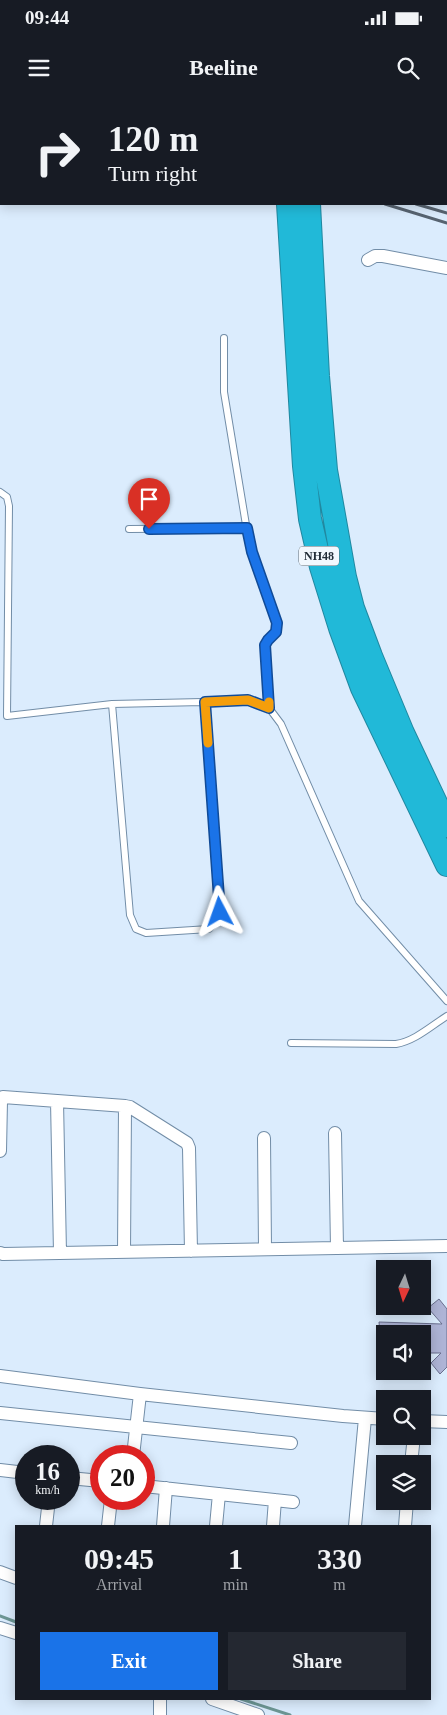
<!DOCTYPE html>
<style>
:root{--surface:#171b24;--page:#242831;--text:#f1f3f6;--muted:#9ea1a6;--accent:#1a73e8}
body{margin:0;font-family:"Times New Roman",serif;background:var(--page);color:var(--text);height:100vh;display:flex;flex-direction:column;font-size:19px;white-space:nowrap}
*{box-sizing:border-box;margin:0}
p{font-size:16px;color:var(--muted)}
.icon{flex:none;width:28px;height:28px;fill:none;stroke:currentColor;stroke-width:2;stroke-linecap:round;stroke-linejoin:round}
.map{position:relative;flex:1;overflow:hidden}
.panel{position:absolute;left:15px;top:1425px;width:416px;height:175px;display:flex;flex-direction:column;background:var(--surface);border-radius:0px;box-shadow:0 2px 12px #0003}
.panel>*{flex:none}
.hud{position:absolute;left:0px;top:0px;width:448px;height:105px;box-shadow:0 2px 12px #0003;background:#171b24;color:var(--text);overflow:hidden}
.needle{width:32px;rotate:184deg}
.fabs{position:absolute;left:376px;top:1160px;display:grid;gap:10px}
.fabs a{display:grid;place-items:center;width:55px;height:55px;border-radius:0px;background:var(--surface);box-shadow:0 2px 12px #0003;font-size:25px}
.speed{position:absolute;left:15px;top:1345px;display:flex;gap:10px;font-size:25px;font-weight:700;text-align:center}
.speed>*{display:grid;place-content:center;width:65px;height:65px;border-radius:50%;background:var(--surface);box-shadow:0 2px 12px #0003;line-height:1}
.speed small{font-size:12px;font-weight:400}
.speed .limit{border:8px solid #d22;background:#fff;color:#111}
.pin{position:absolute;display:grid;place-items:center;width:42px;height:42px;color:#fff;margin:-51px -21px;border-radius:50% 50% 50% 0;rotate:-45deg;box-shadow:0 0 5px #0007}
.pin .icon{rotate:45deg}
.me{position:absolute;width:55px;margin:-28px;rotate:356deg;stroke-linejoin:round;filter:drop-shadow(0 0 4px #0008)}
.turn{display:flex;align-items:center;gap:18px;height:105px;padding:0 25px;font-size:22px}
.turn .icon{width:65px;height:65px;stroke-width:2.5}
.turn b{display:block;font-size:35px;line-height:42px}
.eta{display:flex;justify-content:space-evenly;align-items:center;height:85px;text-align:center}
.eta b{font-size:30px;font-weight:600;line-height:35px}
.primary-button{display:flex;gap:10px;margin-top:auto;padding:10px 25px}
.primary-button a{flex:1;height:58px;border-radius:0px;background:var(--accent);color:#fff;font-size:20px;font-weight:600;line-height:58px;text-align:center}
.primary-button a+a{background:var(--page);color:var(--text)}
.status{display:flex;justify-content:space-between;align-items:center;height:35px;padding:0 25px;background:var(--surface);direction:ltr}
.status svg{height:14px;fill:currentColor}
header{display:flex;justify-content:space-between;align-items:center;height:65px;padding:0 25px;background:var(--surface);font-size:22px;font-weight:600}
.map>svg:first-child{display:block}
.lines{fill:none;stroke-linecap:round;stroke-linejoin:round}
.stream{stroke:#6d9694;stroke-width:3}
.building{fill:#aeb4d6;stroke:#6a6f8e}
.lane-casing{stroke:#728da7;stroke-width:8}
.street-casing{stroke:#728da7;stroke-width:14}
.highway-casing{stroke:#2188a0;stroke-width:24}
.lane{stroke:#fff;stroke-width:6}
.street{stroke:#fff;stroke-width:12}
.highway{stroke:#21b9d8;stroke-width:22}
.rail{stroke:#576370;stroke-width:3}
.route-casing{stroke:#114b97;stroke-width:12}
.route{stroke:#1a73e8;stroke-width:9}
.slow{stroke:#f59e0b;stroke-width:9}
.labels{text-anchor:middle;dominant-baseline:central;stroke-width:4.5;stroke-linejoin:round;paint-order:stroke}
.shield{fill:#f2f8fe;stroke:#606a73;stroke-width:1}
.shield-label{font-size:12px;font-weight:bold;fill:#222d38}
</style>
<div class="status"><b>09:44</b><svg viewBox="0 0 49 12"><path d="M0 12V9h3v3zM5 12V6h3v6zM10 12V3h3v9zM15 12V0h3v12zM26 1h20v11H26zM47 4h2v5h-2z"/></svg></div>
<header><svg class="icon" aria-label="menu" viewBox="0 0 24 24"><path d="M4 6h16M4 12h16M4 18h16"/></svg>Beeline<svg class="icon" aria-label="search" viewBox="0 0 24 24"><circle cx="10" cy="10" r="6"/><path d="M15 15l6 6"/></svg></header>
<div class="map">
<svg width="447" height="1615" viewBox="0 0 447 1615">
<rect width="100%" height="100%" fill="#dbecfd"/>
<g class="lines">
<!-- stream -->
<path class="stream" d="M0 1516 16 1522
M241 1599 290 1615"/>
</g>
<!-- building -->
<path class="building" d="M439 1199 447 1209V1267L440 1274 431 1263 441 1253H422V1234H380L379 1222 442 1224 428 1208Z"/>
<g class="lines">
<!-- lane casing -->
<g class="lane-casing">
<path id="lane" d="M224 238V292L249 443 277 523 276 532 267 540 265 545 269 608
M0 392 7 397 9 406 7 616 112 604 248 601 269 608 281 624 359 801 447 901
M129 429 247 428
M112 604 130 815 136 829 146 833 209 829 216 822 220 812 205 602
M291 943 396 944C415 941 431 926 447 916"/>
</g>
<!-- street casing -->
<g class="street-casing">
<path id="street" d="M368 160 375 156H383L447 168
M57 1001 60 1153
M335 1033 337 1148
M264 1038 265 1149
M0 1051 1 1001 3 997 125 1006 130 1007 187 1043 189 1048 191 1151
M124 1152 125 1006
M0 1153 3 1154 447 1146
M0 1276 140 1294 343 1316 385 1319
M0 1313 291 1343
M422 1321 447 1322
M133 1356 140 1294
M411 1364 414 1336
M0 1370 26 1373
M69 1378 101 1381
M144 1386 293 1402
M46 1426 49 1399
M108 1426 111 1399
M163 1426 166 1388
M216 1426 219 1394
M273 1426 275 1400
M355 1426 365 1318
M405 1426 407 1401
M0 1472 16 1478
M0 1528 16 1533
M212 1599 258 1615
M160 1615V1599"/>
</g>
<!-- highway casing -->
<g class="highway-casing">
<path id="highway" d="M284 0V1
M305 0V1
M288 104 304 366 310 419 321 467 340 528 362 588 447 765
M309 104 318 276 326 370 345 477 353 508 371 556 403 633 447 726"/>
</g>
<!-- lane -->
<use href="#lane" class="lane"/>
<!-- street -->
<use href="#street" class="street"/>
<!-- highway -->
<use href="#highway" class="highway"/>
<!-- rail -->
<path class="rail" d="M52 0 56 1
M79 0 83 1
M385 104 447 123
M416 104 447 113"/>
</g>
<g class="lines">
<!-- route casing -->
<g class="route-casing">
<path id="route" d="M149 429 247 428 252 452 277 523 276 532 268 540 265 545 269 608 248 600 205 602 220 812"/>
</g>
<!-- route -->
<use href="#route" class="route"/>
<!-- slow -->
<path class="slow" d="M208 643 205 602 248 600 269 608V602"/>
</g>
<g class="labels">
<!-- shield labels -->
<rect class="shield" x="299" y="446.5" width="40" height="19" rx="4"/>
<g class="shield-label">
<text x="319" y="456">NH48</text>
</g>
</g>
</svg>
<div class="fabs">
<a><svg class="needle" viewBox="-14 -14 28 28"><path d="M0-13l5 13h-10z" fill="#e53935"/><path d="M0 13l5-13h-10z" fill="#9ea1a6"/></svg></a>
<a><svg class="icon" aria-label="sound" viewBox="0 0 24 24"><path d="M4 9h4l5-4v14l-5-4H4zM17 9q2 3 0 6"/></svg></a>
<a><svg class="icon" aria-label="search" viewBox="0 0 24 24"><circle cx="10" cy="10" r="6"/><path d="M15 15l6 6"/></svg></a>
<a><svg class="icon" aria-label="layers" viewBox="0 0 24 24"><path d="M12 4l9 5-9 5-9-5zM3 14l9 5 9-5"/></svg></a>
</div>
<div class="speed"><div>16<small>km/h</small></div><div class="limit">20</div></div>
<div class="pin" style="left:149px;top:429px;background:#d93025"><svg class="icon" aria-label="arrive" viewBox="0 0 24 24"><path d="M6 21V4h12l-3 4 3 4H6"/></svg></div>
<svg class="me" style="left:220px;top:812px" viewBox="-20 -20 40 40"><path d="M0-17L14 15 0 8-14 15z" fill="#1a73e8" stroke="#fff" stroke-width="4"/></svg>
<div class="hud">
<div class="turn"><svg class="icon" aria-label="right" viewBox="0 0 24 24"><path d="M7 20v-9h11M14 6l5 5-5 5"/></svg><div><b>120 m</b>Turn right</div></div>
</div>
<section class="panel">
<div class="eta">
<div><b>09:45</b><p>Arrival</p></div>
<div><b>1</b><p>min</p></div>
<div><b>330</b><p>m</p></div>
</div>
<div class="primary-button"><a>Exit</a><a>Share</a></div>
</section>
</div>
